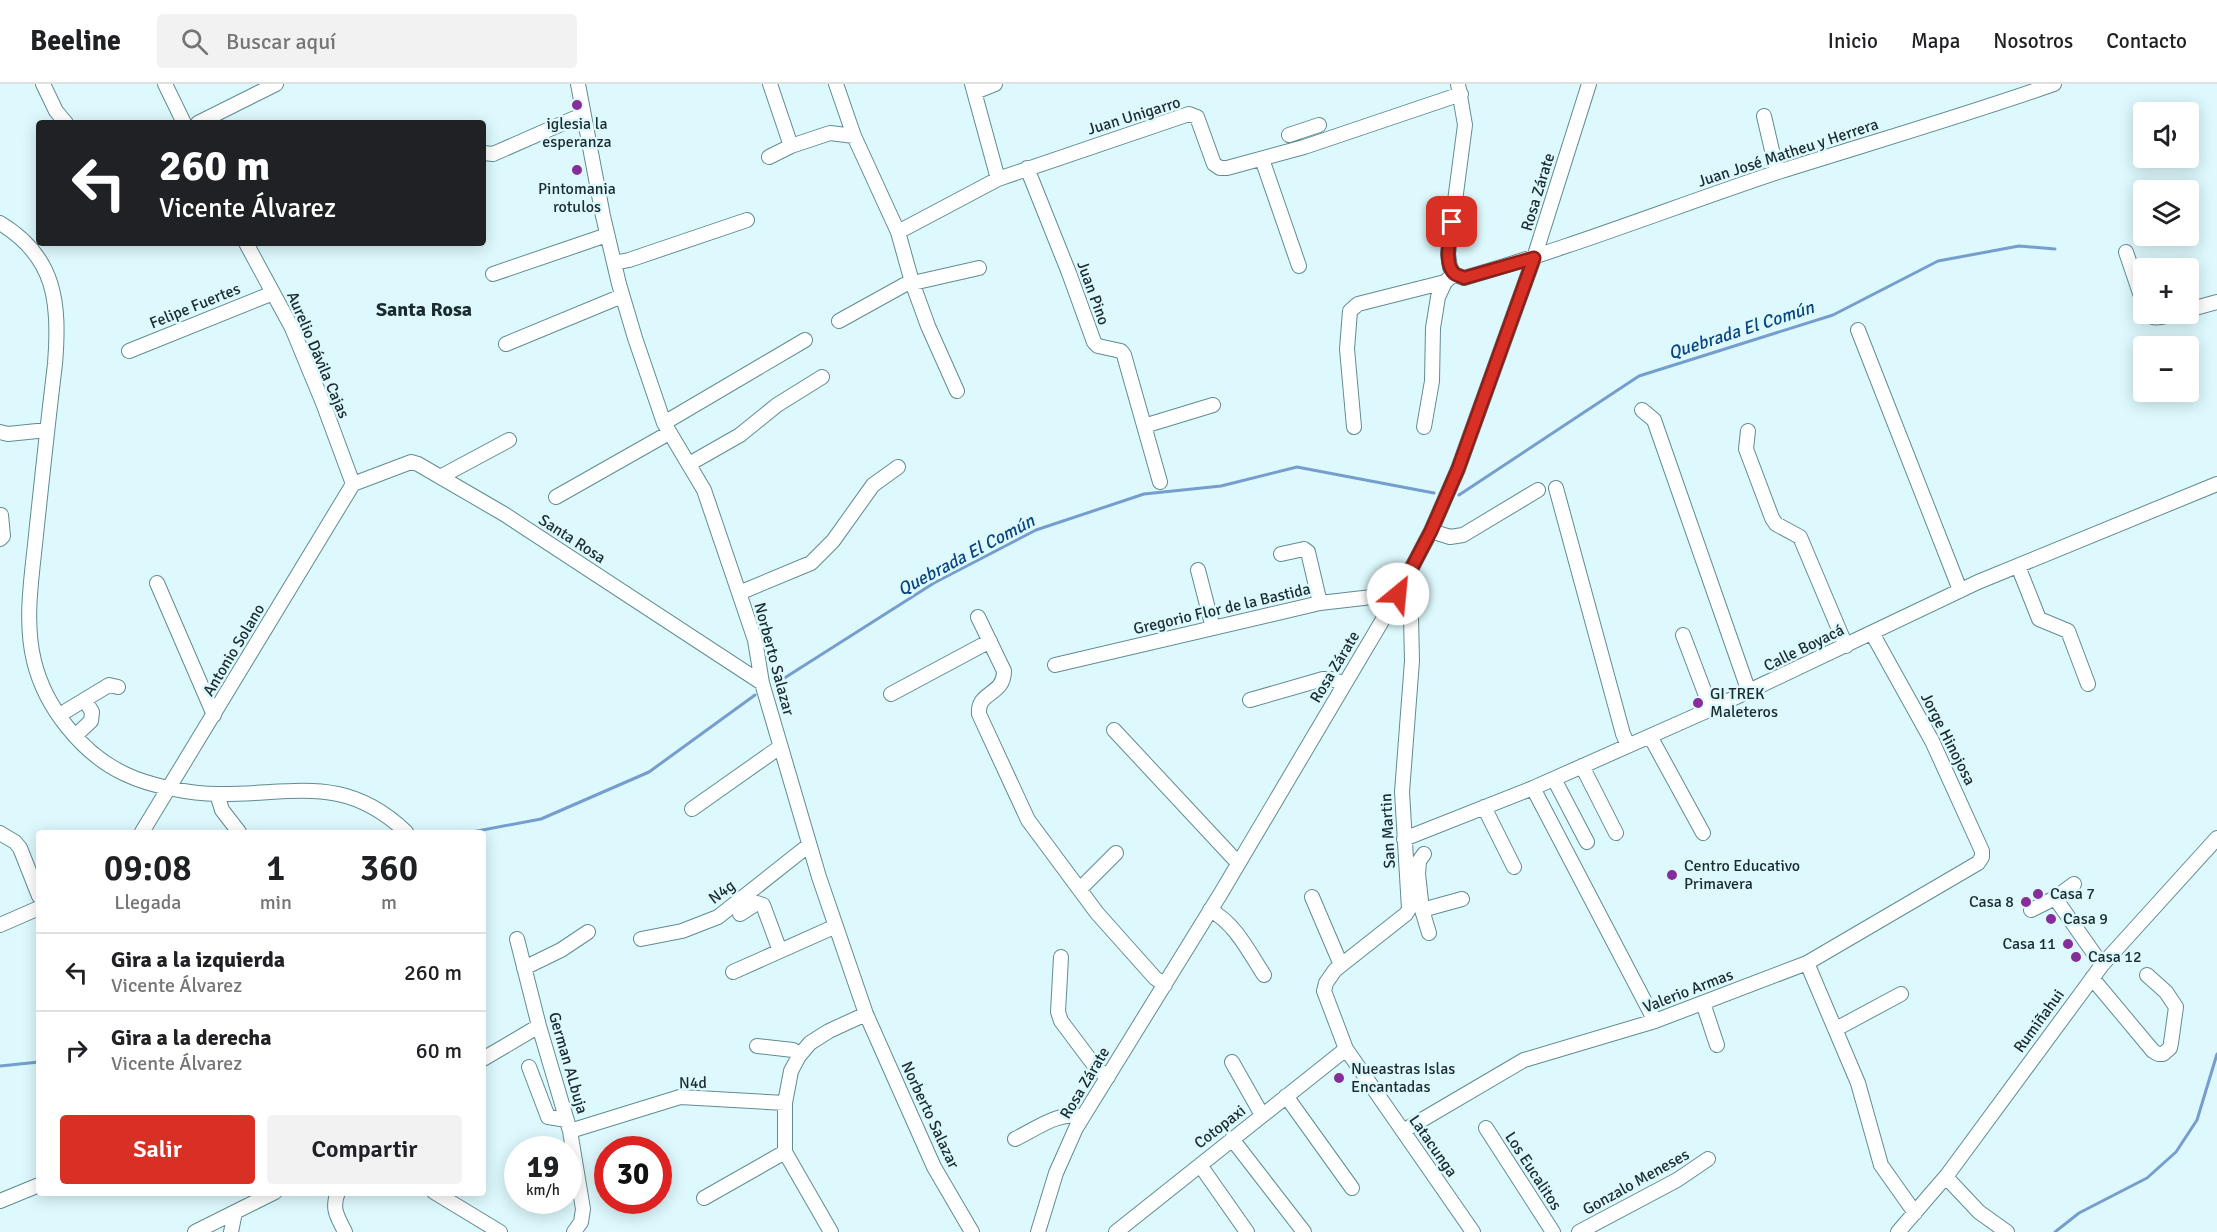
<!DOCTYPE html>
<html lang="es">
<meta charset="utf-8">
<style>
:root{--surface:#fff;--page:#f2f2f2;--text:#202124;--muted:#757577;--line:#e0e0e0;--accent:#d93025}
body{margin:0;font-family:Signika,sans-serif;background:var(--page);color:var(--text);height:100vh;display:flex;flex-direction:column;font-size:22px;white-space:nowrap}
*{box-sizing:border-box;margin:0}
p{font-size:20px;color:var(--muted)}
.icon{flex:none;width:33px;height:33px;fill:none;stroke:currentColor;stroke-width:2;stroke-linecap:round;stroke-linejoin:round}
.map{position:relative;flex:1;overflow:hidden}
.panel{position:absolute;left:36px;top:746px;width:450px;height:366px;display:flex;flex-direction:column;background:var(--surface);border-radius:6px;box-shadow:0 3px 15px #0003}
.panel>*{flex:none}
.top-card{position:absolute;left:36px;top:36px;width:450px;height:126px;border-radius:6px;box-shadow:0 3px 15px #0003;background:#202124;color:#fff;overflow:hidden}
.controls{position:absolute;left:2133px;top:18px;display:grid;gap:12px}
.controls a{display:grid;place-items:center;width:66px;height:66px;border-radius:6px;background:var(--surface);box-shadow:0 3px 15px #0003;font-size:30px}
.speed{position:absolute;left:504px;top:1052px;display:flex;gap:12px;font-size:30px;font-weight:700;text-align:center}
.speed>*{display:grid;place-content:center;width:78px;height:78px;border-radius:50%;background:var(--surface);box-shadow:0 3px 15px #0003;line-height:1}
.speed small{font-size:15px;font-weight:400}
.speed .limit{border:9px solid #d22;background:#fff;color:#111}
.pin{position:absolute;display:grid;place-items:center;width:51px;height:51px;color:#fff;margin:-26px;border-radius:12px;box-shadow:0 3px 9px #0006}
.me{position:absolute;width:66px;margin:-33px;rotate:28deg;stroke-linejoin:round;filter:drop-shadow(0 0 4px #0008)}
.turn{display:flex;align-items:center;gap:21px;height:126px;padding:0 24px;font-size:27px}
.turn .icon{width:78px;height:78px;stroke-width:2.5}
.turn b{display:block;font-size:42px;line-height:51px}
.eta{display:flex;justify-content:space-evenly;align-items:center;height:102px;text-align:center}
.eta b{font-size:36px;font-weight:600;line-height:42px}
.action{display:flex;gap:12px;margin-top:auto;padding:12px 24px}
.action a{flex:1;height:69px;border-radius:6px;background:var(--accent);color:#fff;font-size:24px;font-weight:600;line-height:69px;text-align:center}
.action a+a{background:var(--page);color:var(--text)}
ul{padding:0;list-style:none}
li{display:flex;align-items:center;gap:18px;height:78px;padding:0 24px;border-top:2px solid var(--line)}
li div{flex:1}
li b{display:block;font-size:22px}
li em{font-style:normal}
header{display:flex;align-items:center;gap:36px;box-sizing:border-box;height:84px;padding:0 30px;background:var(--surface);border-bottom:2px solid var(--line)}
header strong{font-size:28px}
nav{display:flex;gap:33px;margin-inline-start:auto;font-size:21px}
.search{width:420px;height:54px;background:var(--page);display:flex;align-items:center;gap:15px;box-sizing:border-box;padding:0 21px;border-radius:6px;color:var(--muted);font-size:22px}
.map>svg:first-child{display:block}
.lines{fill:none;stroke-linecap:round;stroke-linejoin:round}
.stream{stroke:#759ece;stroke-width:3}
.minor-casing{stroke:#608c93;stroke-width:16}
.minor{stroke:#fff;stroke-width:14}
.route-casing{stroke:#8d1f18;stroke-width:15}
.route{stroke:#d93025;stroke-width:10}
.poi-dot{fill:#862d9a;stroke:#ddf9fd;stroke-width:2}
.labels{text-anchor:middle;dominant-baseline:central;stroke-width:5;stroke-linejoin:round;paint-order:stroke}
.street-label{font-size:16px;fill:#1a2c2f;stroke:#ddf9fd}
.poi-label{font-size:16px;fill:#1a2c2f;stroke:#ddf9fd;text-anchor:start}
.water-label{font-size:18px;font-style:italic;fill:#094580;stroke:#ddf9fd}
.quarter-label{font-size:20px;font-weight:bold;fill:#1a2c2f;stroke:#ddf9fd}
</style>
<header>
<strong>Beeline</strong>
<div class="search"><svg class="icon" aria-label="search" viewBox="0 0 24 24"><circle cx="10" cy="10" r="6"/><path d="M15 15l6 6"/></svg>Buscar aquí</div>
<nav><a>Inicio</a><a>Mapa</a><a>Nosotros</a><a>Contacto</a></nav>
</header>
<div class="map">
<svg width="2217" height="1148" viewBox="0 0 2217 1148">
<rect width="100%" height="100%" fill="#ddf9fd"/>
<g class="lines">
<!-- stream -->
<path class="stream" d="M1459 411 1639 292 1833 231 1938 177 2019 162 2055 165
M775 600 934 499 1036 446 1144 410 1221 402 1297 383 1434 409
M472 748 541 735 649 688 755 611
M0 982 39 978
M2055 1148 2079 1129 2147 1094 2176 1068 2197 1036 2217 970"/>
<!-- minor casing -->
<g class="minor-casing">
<path id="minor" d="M43 0 56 27 66 39
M165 0 184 39
M578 0 603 132 619 200 635 254 664 339 704 406 755 556 762 599 819 793 866 930 934 1083 972 1148
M770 0 791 62
M836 0 854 52 898 148 912 198 928 242 957 307
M972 0 998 95
M975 8 995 0
M1764 32 1777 88
M198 39 276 0
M1289 51 1319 41
M483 69 493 70 575 34 583 32
M769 73 791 62 830 49 854 52
M1262 75 1299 182
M1027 84 1069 189 1094 258 1098 262 1121 267 1124 271 1160 398
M0 139C56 173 60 219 55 280 48 337 42 394 36 451 32 492 24 536 34 577 45 623 82 670 125 690 150 702 191 710 218 710 293 711 344 689 406 748
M898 148 998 95 1189 30 1197 33 1214 80 1220 84H1227L1304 63 1461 10
M246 159 292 244 323 319 353 400
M2126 168 2144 221
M614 179 629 176 747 136
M493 190 607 151
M1454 190 1464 194C1570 164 1673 123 1778 88 1870 59 1963 32 2054 0
M1454 190 1450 183 1448 170 1465 41 1458 0
M2188 226 2217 218
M2147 230C2156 237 2164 232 2174 230
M839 237 904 201 979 184
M1858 246 1960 506
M506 260 622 212
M129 267 273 209
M1642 326 1654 336 1749 608
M664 339 805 256
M1144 342 1213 321
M1354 343 1347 265 1350 227 1358 220 1445 198 1454 190
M1424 343 1432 297 1433 244 1438 213 1445 198
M1748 347 1746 365 1772 434 1776 440 1800 453 1846 562
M0 348 8 350 47 346
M689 380 740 351 777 321 822 293
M440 393 509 356
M353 400 411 378 418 380 504 430 762 599
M1556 404 1623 650 1628 661
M556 413 669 349
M1431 447 1450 453 1463 451 1538 406
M0 455 3 452 1 431
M1281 470 1304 465 1308 468 1320 519
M2018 482 2039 535 2068 547 2088 600
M1198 486 1213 544
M1410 488 1412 577 1402 708 1409 825 1406 830 1335 886 1326 899 1324 907 1346 965 1473 1148
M157 499 214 631
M739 509 811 479 833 457 873 401 898 383
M978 533 1004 587C1004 612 977 607 979 630L1028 736 1097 829 1155 894 1165 901
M1683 551 1711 625
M1055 581 1320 519 1398 510
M891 610 990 557
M1250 616 1323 595H1332L1344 600
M66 627 109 601 118 603
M1114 646 1238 779
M75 652 91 637 92 628 85 616
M1650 652 1703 749
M1582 682 1616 749
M1554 695 1587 758
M1533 704 1655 937
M217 710 222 726 239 748
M1484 723 1514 783
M692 725 780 663
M142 748 353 400
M0 749 15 758 20 764 39 812
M1404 755 1533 704 1711 625 1978 498 2217 400
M1407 790H1418L1422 826 1462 815
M1418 790 1419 777 1424 770
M1080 805 1116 769
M1312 813 1341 881
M2055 814 2102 881
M1210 826C1235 839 1249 868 1264 891
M1422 826 1429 849
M2031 826 2055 814 2074 800
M740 830 757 819 763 821 780 867
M0 841 39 824
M517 855 539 942 570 1047 583 1125 581 1138 574 1148
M641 855 682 847 718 833 809 761
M1061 873 1058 928 1061 937 1097 985 1108 993
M1807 879 1858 999 1881 1081 1915 1129
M524 884 561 866 588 848
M733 888 836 842
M2092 894 2153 967 2158 970H2163L2170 964 2171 959 2176 923 2166 908 2147 891
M1703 919 1717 961
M1836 945 1901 910
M757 962 793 966 799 972
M483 975 539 942
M1232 978 1262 1031
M529 983 548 1033 567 1036
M1286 1012 1352 1104
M1486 1044 1553 1148
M570 1047 680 1013 785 1019
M1403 1047 1524 976 1655 937 1807 879 1978 779 1982 773V767L1932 657 1872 549
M1015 1055C1036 1045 1060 1026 1083 1033
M1232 1055 1304 1148
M1200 1081 1247 1148
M1946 1093 1979 1128 2007 1148
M338 1108C331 1126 338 1133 345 1148
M434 1108 500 1148
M704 1114 785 1068
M0 1117 39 1101
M195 1148 275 1108
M231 1148 235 1128
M831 1148 785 1068V1019L791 987 799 972 810 959 829 947 866 930
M1038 1148 1056 1089 1076 1044 1221 809 1398 510 1431 447 1458 385 1534 174 1589 0
M1116 1148 1346 965
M1579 1148 1677 1096 1708 1075
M1898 1148 1948 1090 2102 881 2217 754"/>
</g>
<!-- minor -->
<use href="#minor" class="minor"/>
</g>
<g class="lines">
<!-- route casing -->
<g class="route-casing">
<path id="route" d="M1398 510 1431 447 1458 385 1534 174 1464 194C1461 192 1457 192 1455 190 1443 181 1450 151 1452 138"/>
</g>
<!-- route -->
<use href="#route" class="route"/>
</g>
<!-- markers -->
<g class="poi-dot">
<circle cx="577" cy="21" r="6"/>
<circle cx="577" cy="86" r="6"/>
<circle cx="1698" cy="619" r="6"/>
<circle cx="1672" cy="791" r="6"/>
<circle cx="2038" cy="810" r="6"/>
<circle cx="2026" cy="818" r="6"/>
<circle cx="2051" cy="835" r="6"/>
<circle cx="2068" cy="860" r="6"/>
<circle cx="2076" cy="873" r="6"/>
<circle cx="1339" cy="994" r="6"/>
</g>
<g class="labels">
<!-- street labels -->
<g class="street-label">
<text transform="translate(1134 32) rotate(-17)">Juan Unigarro</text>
<text transform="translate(1788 69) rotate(-18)">Juan José Matheu y Herrera</text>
<text transform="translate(1538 108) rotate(-73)">Rosa Zárate</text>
<text transform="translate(1093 209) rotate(70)">Juan Pino</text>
<text transform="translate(195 222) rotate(-22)">Felipe Fuertes</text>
<text transform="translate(318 271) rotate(67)">Aurelio Dávila Cajas</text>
<text transform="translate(572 455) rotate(33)">Santa Rosa</text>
<text transform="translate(1222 525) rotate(-13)">Gregorio Flor de la Bastida</text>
<text transform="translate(1804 564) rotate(-26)">Calle Boyacá</text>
<text transform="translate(234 566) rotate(-59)">Antonio Solano</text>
<text transform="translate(774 575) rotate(75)">Norberto Salazar</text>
<text transform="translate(1335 583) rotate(-59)">Rosa Zárate</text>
<text transform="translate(1948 655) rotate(63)">Jorge Hinojosa</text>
<text transform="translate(1388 747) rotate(-93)">San Martin</text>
<text transform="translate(722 808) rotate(-37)">N4g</text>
<text transform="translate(1688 907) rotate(-21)">Valerio Armas</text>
<text transform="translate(2039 937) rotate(-54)">Rumiñahui</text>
<text transform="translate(568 979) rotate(74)">German ALbuja</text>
<text transform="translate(693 999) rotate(-1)">N4d</text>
<text transform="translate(1085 999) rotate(-59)">Rosa Zárate</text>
<text transform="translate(930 1031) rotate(65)">Norberto Salazar</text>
<text transform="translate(1220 1043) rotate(-38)">Cotopaxi</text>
<text transform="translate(1433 1062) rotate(55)">Latacunga</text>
<text transform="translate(1533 1087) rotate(57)">Los Eucalitos</text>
<text transform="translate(1636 1098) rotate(-29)">Gonzalo Meneses</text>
</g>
<!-- poi labels -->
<g class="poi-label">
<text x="577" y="40" text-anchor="middle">iglesia la<tspan x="577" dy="18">esperanza</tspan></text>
<text x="577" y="105" text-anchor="middle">Pintomania<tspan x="577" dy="18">rotulos</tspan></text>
<text x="1710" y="610">GI TREK<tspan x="1710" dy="18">Maleteros</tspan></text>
<text x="1684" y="782">Centro Educativo<tspan x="1684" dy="18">Primavera</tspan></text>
<text x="2050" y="810">Casa 7</text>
<text x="2014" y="818" text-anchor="end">Casa 8</text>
<text x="2063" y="835">Casa 9</text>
<text x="2056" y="860" text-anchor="end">Casa 11</text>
<text x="2088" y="873">Casa 12</text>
<text x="1351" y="985">Nueastras Islas<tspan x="1351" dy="18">Encantadas</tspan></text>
</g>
<!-- water labels -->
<g class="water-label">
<text transform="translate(1741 246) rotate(-18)">Quebrada El Común</text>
<text transform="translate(966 471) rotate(-28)">Quebrada El Común</text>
</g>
<!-- quarter labels -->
<g class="quarter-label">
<text x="424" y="225">Santa Rosa</text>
</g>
</g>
</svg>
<div class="controls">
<a><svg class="icon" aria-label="sound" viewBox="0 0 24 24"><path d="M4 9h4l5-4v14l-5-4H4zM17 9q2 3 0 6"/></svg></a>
<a><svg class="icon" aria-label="layers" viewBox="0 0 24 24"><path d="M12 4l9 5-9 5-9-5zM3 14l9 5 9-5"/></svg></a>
<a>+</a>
<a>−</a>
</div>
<div class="speed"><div>19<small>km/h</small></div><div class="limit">30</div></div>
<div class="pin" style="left:1452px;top:138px;background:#d93025"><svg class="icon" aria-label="arrive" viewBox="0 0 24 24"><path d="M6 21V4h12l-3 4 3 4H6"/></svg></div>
<svg class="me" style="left:1398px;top:510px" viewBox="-20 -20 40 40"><circle r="19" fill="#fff"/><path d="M0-13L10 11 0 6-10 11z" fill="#d93025"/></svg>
<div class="top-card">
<div class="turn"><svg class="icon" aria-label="left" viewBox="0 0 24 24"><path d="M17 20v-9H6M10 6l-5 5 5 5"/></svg><div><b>260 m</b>Vicente Álvarez</div></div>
</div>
<section class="panel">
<div class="eta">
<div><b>09:08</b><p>Llegada</p></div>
<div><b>1</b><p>min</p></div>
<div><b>360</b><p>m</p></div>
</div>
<ul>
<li><svg class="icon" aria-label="left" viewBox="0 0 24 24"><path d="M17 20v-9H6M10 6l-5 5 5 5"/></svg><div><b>Gira a la izquierda</b><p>Vicente Álvarez</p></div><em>260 m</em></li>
<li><svg class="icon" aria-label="right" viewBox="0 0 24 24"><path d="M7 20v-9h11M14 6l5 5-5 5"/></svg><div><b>Gira a la derecha</b><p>Vicente Álvarez</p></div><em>60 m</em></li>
</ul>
<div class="action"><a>Salir</a><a>Compartir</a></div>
</section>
</div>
